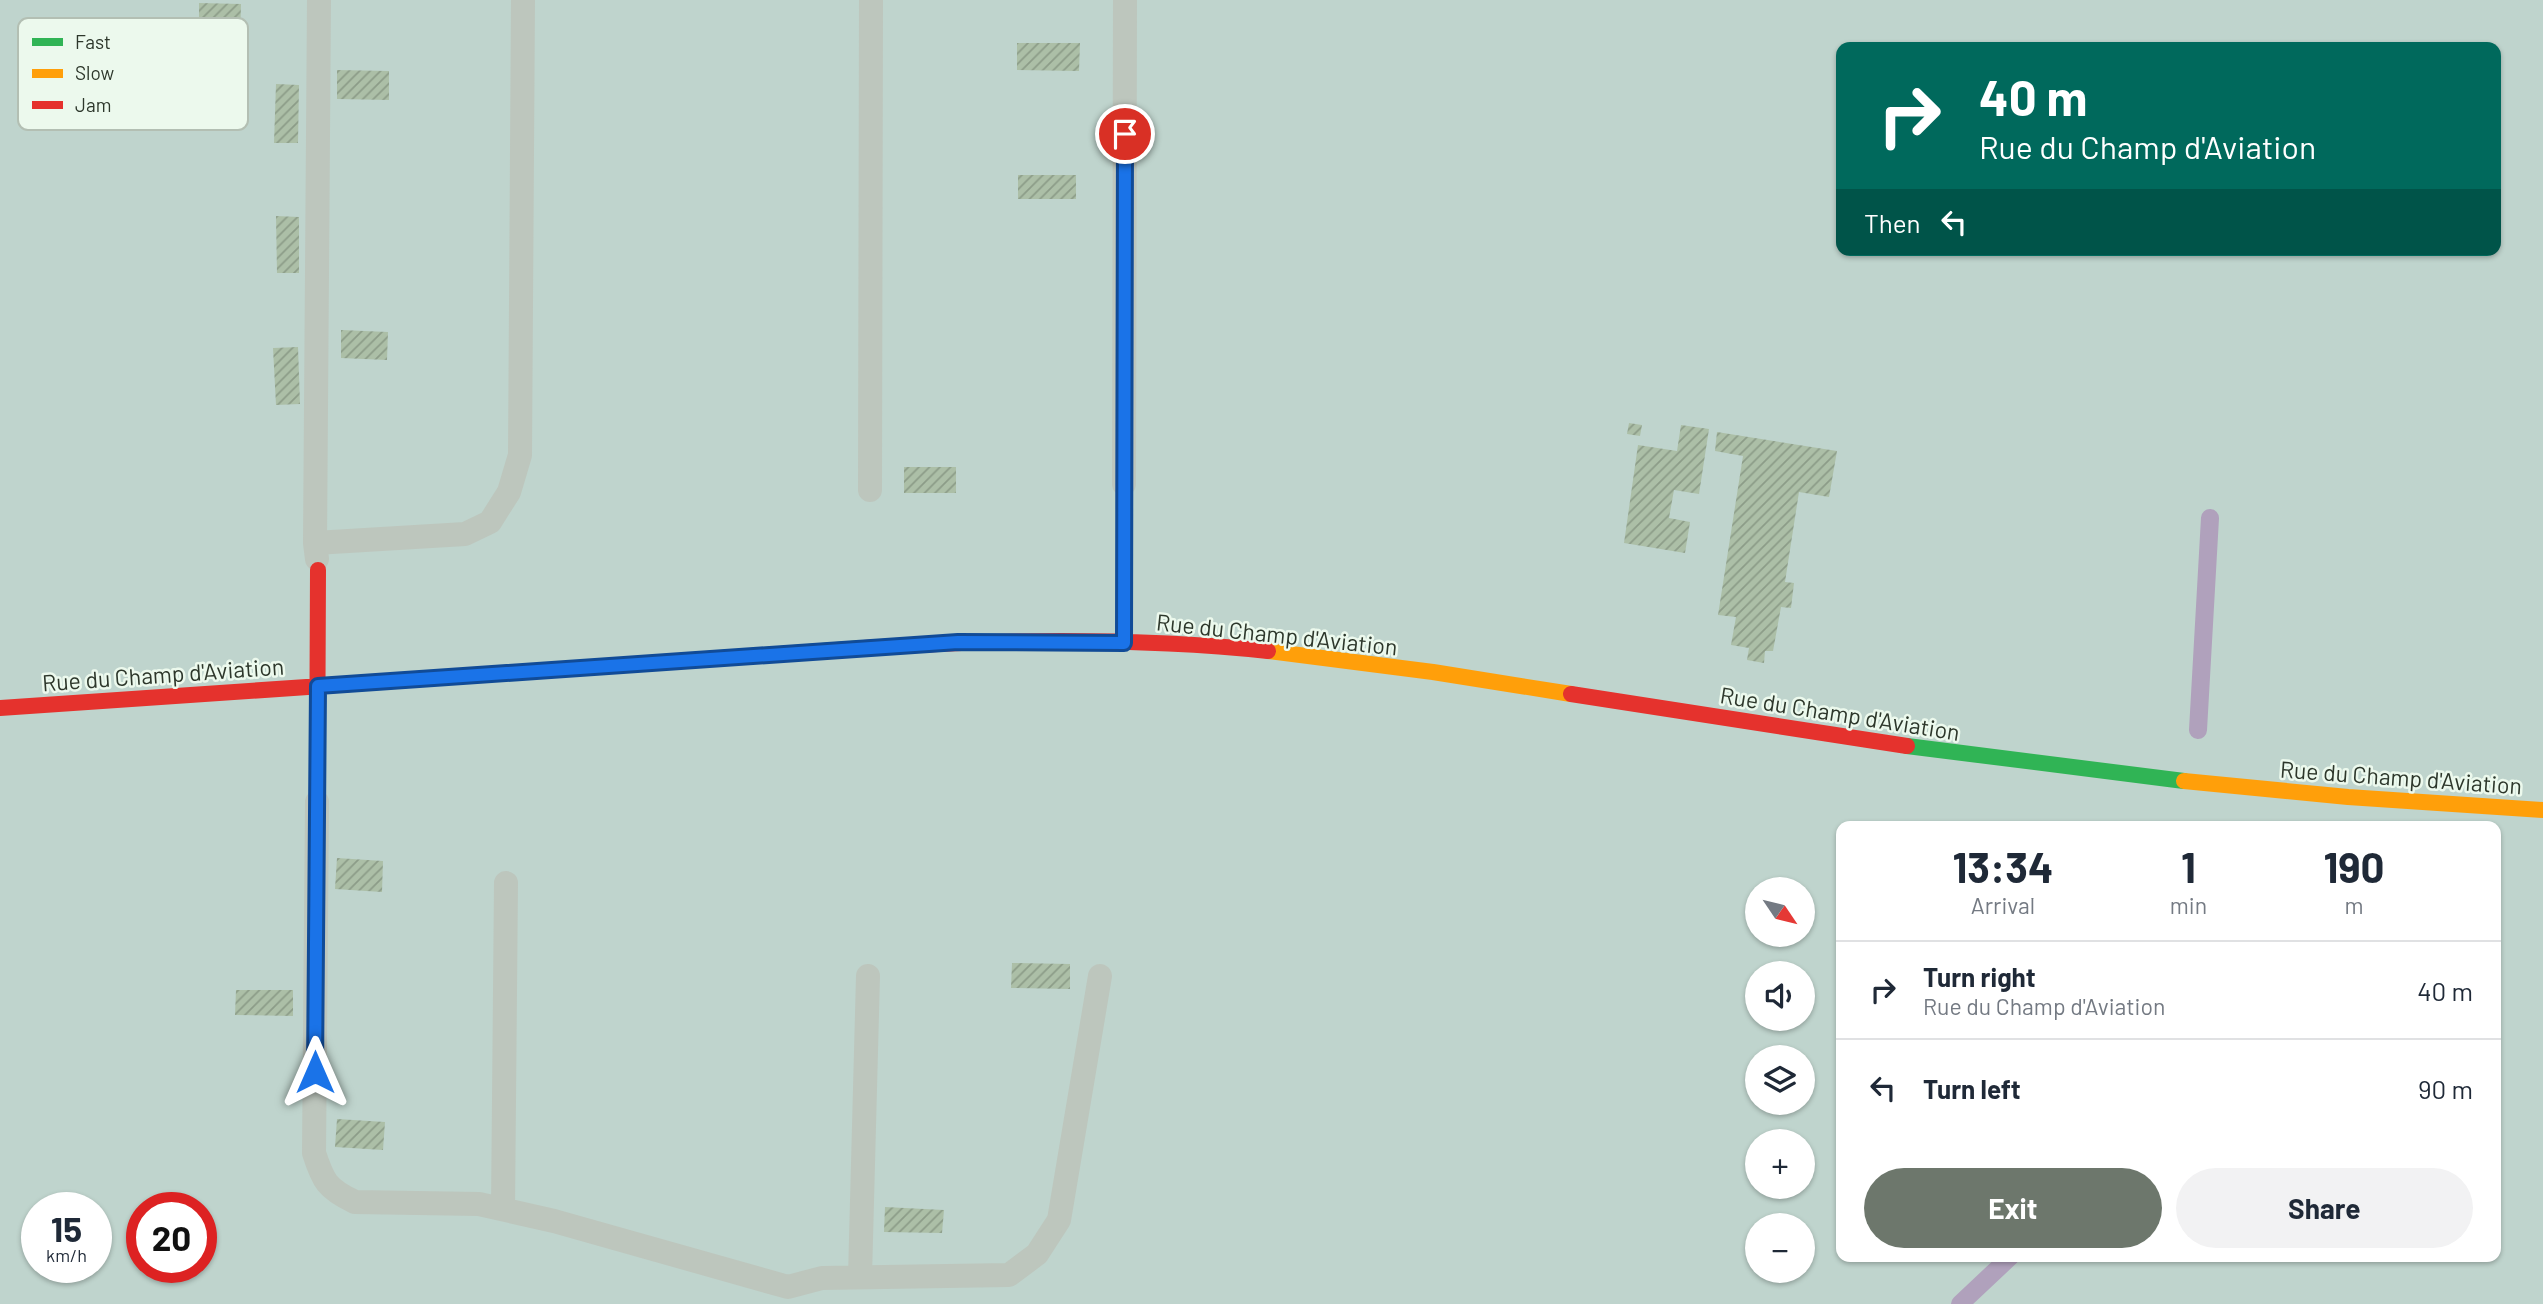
<!DOCTYPE html>
<meta charset="utf-8">
<style>
:root{--surface:#fff;--page:#f2f2f3;--text:#1f2937;--muted:#747a83;--line:#e0e1e3;--accent:#6d776c}
body{margin:0;font-family:Barlow,sans-serif;background:var(--page);color:var(--text);height:100vh;display:flex;flex-direction:column;font-size:26px;white-space:nowrap}
*{box-sizing:border-box;margin:0}
p{font-size:23px;color:var(--muted)}
.icon{flex:none;width:38px;height:38px;fill:none;stroke:currentColor;stroke-width:2;stroke-linecap:round;stroke-linejoin:round}
.map{position:relative;flex:1;overflow:hidden}
.panel{position:absolute;left:1836px;top:821px;width:665px;height:441px;display:flex;flex-direction:column;background:var(--surface);border-radius:14px;box-shadow:0 2px 5px #0004}
.panel>*{flex:none}
.top-card{position:absolute;left:1836px;top:42px;width:665px;height:214px;border-radius:14px;box-shadow:0 2px 5px #0004;background:#00695c;color:#fff;overflow:hidden}
.needle{width:46px;rotate:125deg}
.buttons{position:absolute;left:1745px;top:877px;display:grid;gap:14px}
.buttons a{display:grid;place-items:center;width:70px;height:70px;border-radius:50%;background:var(--surface);box-shadow:0 2px 5px #0004;font-size:35px}
.speed{position:absolute;left:21px;top:1192px;display:flex;gap:14px;font-size:35px;font-weight:700;text-align:center}
.speed>*{display:grid;place-content:center;width:91px;height:91px;border-radius:50%;background:var(--surface);box-shadow:0 2px 5px #0004;line-height:1}
.speed small{font-size:18px;font-weight:400}
.speed .limit{border:10px solid #d22;background:#fff;color:#111}
.pin{position:absolute;display:grid;place-items:center;width:60px;height:60px;color:#fff;margin:-30px;border:4px solid #fff;border-radius:50%;box-shadow:0 2px 7px #0007}
.me{position:absolute;width:77px;margin:-38px;rotate:0deg;stroke-linejoin:round;filter:drop-shadow(0 0 5px #0008)}
.turn{display:flex;align-items:center;gap:24px;height:147px;padding:0 28px;font-size:32px}
.turn .icon{width:91px;height:91px;stroke-width:2.5}
.turn b{display:block;font-size:49px;line-height:60px}
.then{display:flex;align-items:center;height:66px;padding:0 28px;background:#0003;gap:14px;font-size:26px}
.eta{display:flex;justify-content:space-evenly;align-items:center;height:119px;text-align:center}
.eta b{font-size:42px;font-weight:700;line-height:49px}
.action{display:flex;gap:14px;margin-top:auto;padding:14px 28px}
.action a{flex:1;height:80px;border-radius:42px;background:var(--accent);color:#fff;font-size:28px;font-weight:700;line-height:80px;text-align:center}
.action a+a{background:var(--page);color:var(--text)}
ul{padding:0;list-style:none}
li{display:flex;align-items:center;gap:21px;height:98px;padding:0 28px;border-top:2px solid var(--line)}
li div{flex:1}
li b{display:block;font-size:26px}
li em{font-style:normal}
.map>svg:first-child{display:block}
.grass{fill:#bfd4cd;fill-rule:evenodd}
.lines{fill:none;stroke-linecap:round;stroke-linejoin:round}
.stream{stroke:#b0a1bc;stroke-width:18}
.building{fill:url(#building-hatch)}
.lane{stroke:#bdc6bd;stroke-width:24}
.fast{stroke:#30b455;stroke-width:16}
.slow{stroke:#ff9f0a;stroke-width:16}
.jam{stroke:#e5322d;stroke-width:16}
.route-casing{stroke:#114b97;stroke-width:18}
.route{stroke:#1a73e8;stroke-width:12}
.labels{text-anchor:middle;dominant-baseline:central;stroke-width:5;stroke-linejoin:round;paint-order:stroke}
.street-label{font-size:23px;fill:#2d372b;stroke:#ecf9ed}
.key{fill:#ecf9ed;stroke:#b3bfb3;stroke-width:2}
.key-label{font-size:19px;fill:#2d372b}
</style>
<div class="map">
<svg width="2543" height="1304" viewBox="0 0 2543 1304">
<defs>
<pattern id="building-hatch" width="6" height="6" patternUnits="userSpaceOnUse" patternTransform="scale(1.75)"><rect width="6" height="6" fill="#acbfa7"/><path d="M-1 1l2-2M0 6l6-6M5 7l2-2" fill="none" stroke="#8c9c88"/></pattern>
</defs>
<rect width="100%" height="100%" fill="#e4ede4"/>
<!-- grass -->
<path class="grass" d="M0 0H2543V1304H0ZM1841 47H2496V250H1841ZM1841 826H2496V1256H1841ZM1757 889H1802V934H1757ZM1757 973H1802V1018H1757ZM1757 1057H1802V1102H1757ZM1757 1141H1802V1186H1757ZM37 1208H96V1267H37ZM142 1208H201V1267H142ZM1757 1225H1802V1270H1757Z"/>
<g class="lines">
<!-- stream -->
<path class="stream" d="M2198 730 2210 518
M1960 1304 2011 1256"/>
</g>
<!-- building -->
<path class="building" d="M199 3 241 4 240 45H199Z
M1017 43H1080L1079 71 1017 70Z
M337 70 389 71V100L337 99Z
M276 84 299 85 298 143H274Z
M1018 175H1076V199H1018Z
M276 216 299 217V273H277Z
M341 330 388 332 387 360 341 358Z
M298 347 300 404 276 405 273 348Z
M1629 423 1642 425 1640 436 1627 434Z
M1681 425 1709 429 1699 494 1674 490 1669 518 1690 522 1685 553 1624 543 1638 445 1677 451Z
M1717 432 1837 451 1829 497 1799 492 1785 582 1794 583 1791 608 1781 607 1773 651H1765L1764 663 1747 660 1749 648 1731 645 1736 617 1718 615 1743 456 1715 451Z
M904 467H956V493H904Z
M337 858 383 861 382 892 335 889Z
M1012 963 1070 964V989L1011 988Z
M236 990H293V1016L235 1015Z
M337 1119 385 1122 383 1150 335 1147Z
M885 1207 944 1210 942 1233 884 1232Z"/>
<g class="lines">
<!-- lane -->
<path class="lane" d="M1124 484 1125 0
M870 490 871 0
M315 543 465 534 490 522 509 492 520 455 523 0
M317 559 315 543 319 0
M317 802 314 1153C323 1181 327 1189 355 1202L479 1204 554 1221 788 1287 822 1278 1009 1275 1037 1254 1059 1220 1100 976
M503 1209 506 883
M860 1277 868 976"/>
<!-- fast -->
<path class="fast" d="M351 684 864 648
M1907 746 2184 781"/>
<!-- slow -->
<path class="slow" d="M1268 651 1433 672 1571 694
M2184 781 2348 797 2543 810"/>
<!-- jam -->
<path class="jam" d="M1124 484V643
M864 648C999 639 1133 637 1268 651
M1571 694 1907 746
M0 708 351 684
M317 802 318 570"/>
</g>
<g class="lines">
<!-- route casing -->
<g class="route-casing">
<path id="route" d="M315 1072 318 686 958 642 1124 643 1125 134"/>
</g>
<!-- route -->
<use href="#route" class="route"/>
</g>
<g class="labels">
<!-- street labels -->
<g class="street-label">
<text transform="translate(1277 634) rotate(6)">Rue du Champ d'Aviation</text>
<text transform="translate(163 674) rotate(-4)">Rue du Champ d'Aviation</text>
<text transform="translate(1840 713) rotate(9)">Rue du Champ d'Aviation</text>
<text transform="translate(2401 777) rotate(4)">Rue du Champ d'Aviation</text>
</g>
</g>
<!-- legend -->
<rect x="18" y="18" width="230" height="112" rx="10" class="key"/>
<rect x="32" y="38" width="31" height="8" fill="#30b455"/>
<rect x="32" y="69" width="31" height="9" fill="#ff9f0a"/>
<rect x="32" y="101" width="31" height="8" fill="#e5322d"/>
<g class="key-label">
<text x="75" y="49">Fast</text>
<text x="75" y="80">Slow</text>
<text x="75" y="112">Jam</text>
</g>
</svg>
<div class="buttons">
<a><svg class="needle" viewBox="-14 -14 28 28"><path d="M0-13l5 13h-10z" fill="#e53935"/><path d="M0 13l5-13h-10z" fill="#747a83"/></svg></a>
<a><svg class="icon" aria-label="sound" viewBox="0 0 24 24"><path d="M4 9h4l5-4v14l-5-4H4zM17 9q2 3 0 6"/></svg></a>
<a><svg class="icon" aria-label="layers" viewBox="0 0 24 24"><path d="M12 4l9 5-9 5-9-5zM3 14l9 5 9-5"/></svg></a>
<a>+</a>
<a>−</a>
</div>
<div class="speed"><div>15<small>km/h</small></div><div class="limit">20</div></div>
<div class="pin" style="left:1125px;top:134px;background:#d93025"><svg class="icon" aria-label="arrive" viewBox="0 0 24 24"><path d="M6 21V4h12l-3 4 3 4H6"/></svg></div>
<svg class="me" style="left:315px;top:1072px" viewBox="-20 -20 40 40"><path d="M0-17L14 15 0 8-14 15z" fill="#1a73e8" stroke="#fff" stroke-width="4"/></svg>
<div class="top-card">
<div class="turn"><svg class="icon" aria-label="right" viewBox="0 0 24 24"><path d="M7 20v-9h11M14 6l5 5-5 5"/></svg><div><b>40 m</b>Rue du Champ d'Aviation</div></div>
<div class="then">Then<svg class="icon" aria-label="left" viewBox="0 0 24 24"><path d="M17 20v-9H6M10 6l-5 5 5 5"/></svg></div>
</div>
<section class="panel">
<div class="eta">
<div><b>13:34</b><p>Arrival</p></div>
<div><b>1</b><p>min</p></div>
<div><b>190</b><p>m</p></div>
</div>
<ul>
<li><svg class="icon" aria-label="right" viewBox="0 0 24 24"><path d="M7 20v-9h11M14 6l5 5-5 5"/></svg><div><b>Turn right</b><p>Rue du Champ d'Aviation</p></div><em>40 m</em></li>
<li><svg class="icon" aria-label="left" viewBox="0 0 24 24"><path d="M17 20v-9H6M10 6l-5 5 5 5"/></svg><div><b>Turn left</b></div><em>90 m</em></li>
</ul>
<div class="action"><a>Exit</a><a>Share</a></div>
</section>
</div>
